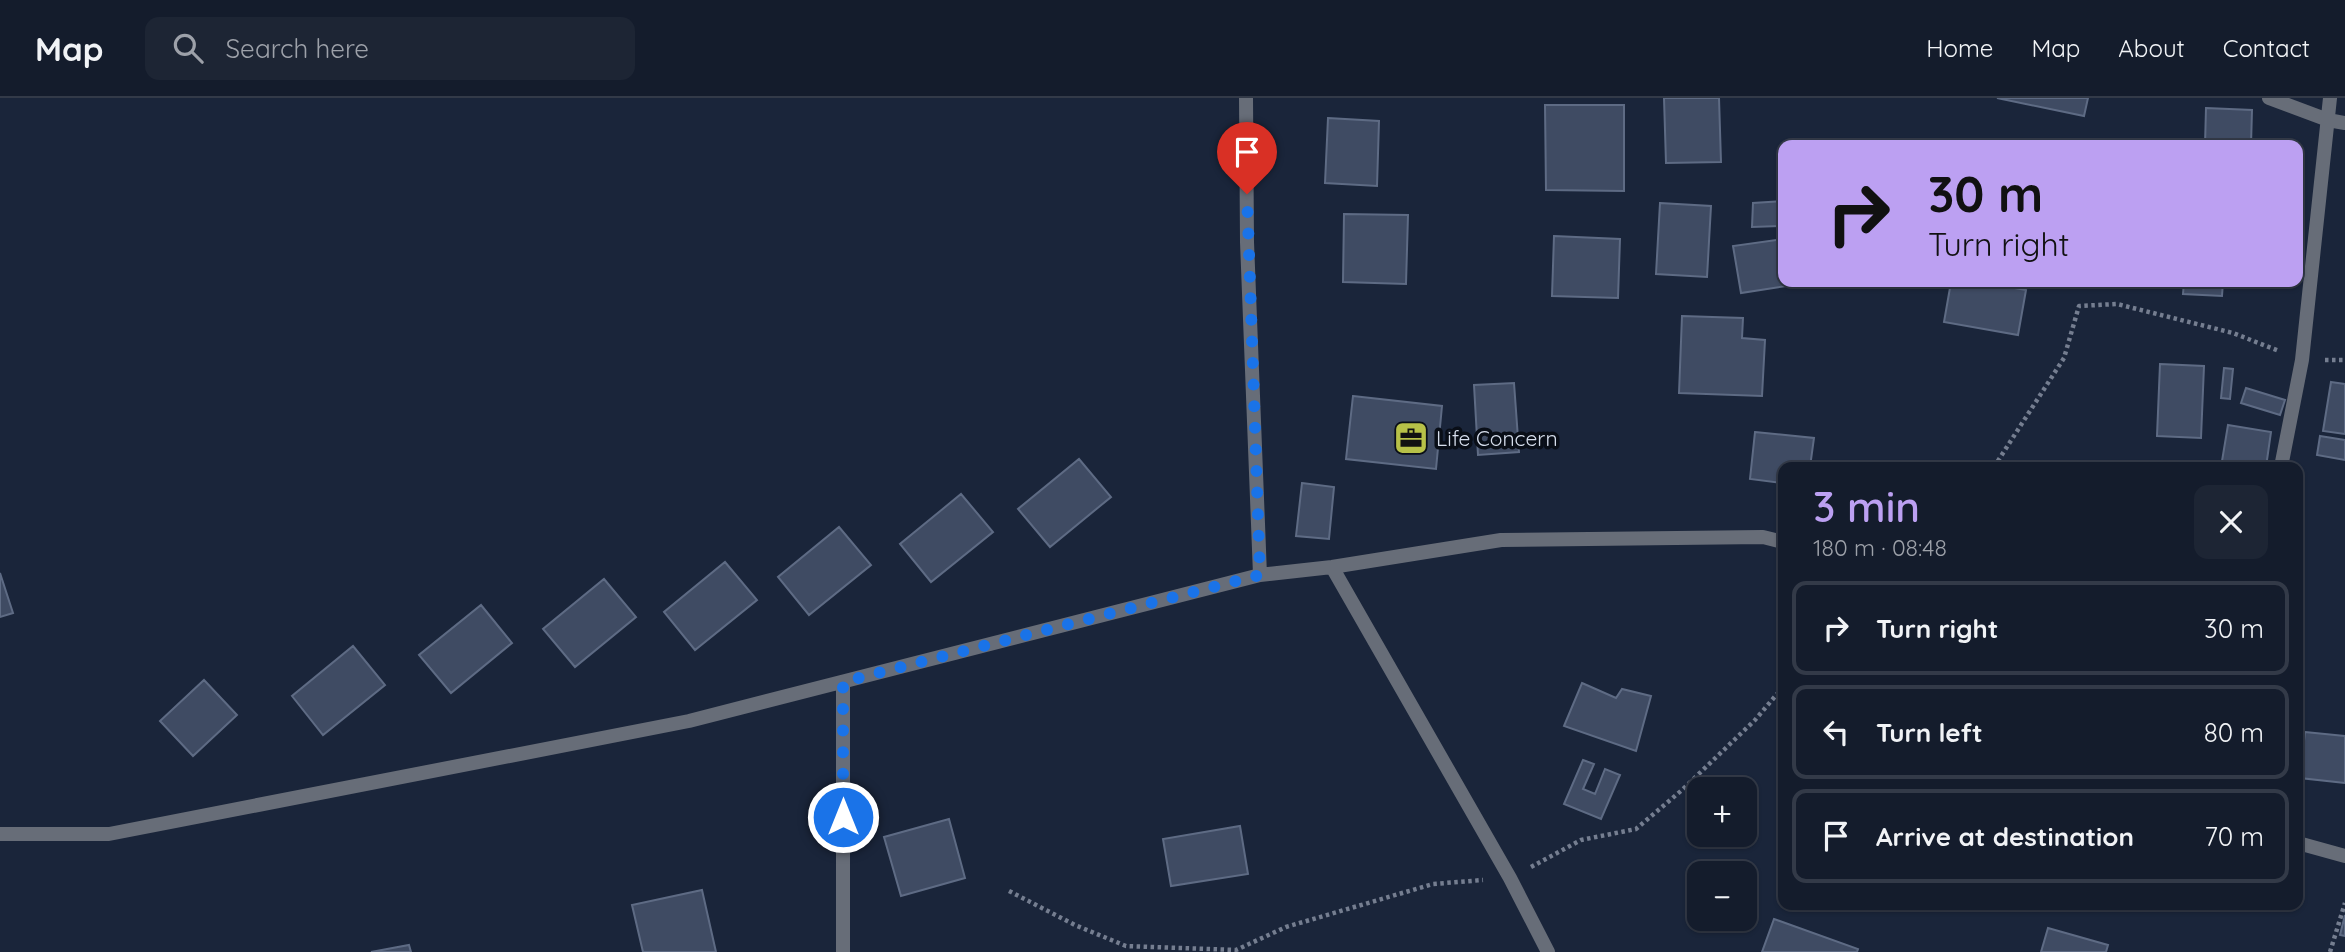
<!DOCTYPE html>
<meta charset="utf-8">
<style>
:root{--surface:#141c2c;--page:#1d2534;--text:#f1f3f6;--muted:#9da1a9;--line:#333a48;--accent:#bca0f2}
body{margin:0;font-family:Quicksand,sans-serif;background:var(--page);color:var(--text);height:100vh;display:flex;flex-direction:column;font-size:26px;white-space:nowrap}
*{box-sizing:border-box;margin:0}
p{font-size:23px;color:var(--muted)}
.icon{flex:none;width:38px;height:38px;fill:none;stroke:currentColor;stroke-width:2;stroke-linecap:round;stroke-linejoin:round}
.map{position:relative;flex:1;overflow:hidden}
.details{position:absolute;left:1778px;top:364px;width:525px;height:448px;display:flex;flex-direction:column;background:var(--surface);border-radius:14px;box-shadow:0 2px 5px #0004,0 0 0 2px var(--line)}
.details>*{flex:none}
.top-card{position:absolute;left:1778px;top:42px;width:525px;height:147px;border-radius:14px;box-shadow:0 2px 5px #0004,0 0 0 2px var(--line);background:#bca0f2;color:#111;overflow:hidden}
.fabs{position:absolute;left:1687px;top:679px;display:grid;gap:14px}
.fabs a{display:grid;place-items:center;width:70px;height:70px;border-radius:14px;background:var(--surface);box-shadow:0 2px 5px #0004,0 0 0 2px var(--line);font-size:35px}
.pin{position:absolute;display:grid;place-items:center;width:60px;height:60px;color:#fff;margin:-72px -30px;border-radius:50% 50% 50% 0;rotate:-45deg;box-shadow:0 0 7px #0007}
.pin .icon{rotate:45deg}
.me{position:absolute;width:77px;margin:-38px;rotate:0deg;stroke-linejoin:round;filter:drop-shadow(0 0 5px #0008)}
.turn{display:flex;align-items:center;gap:24px;height:147px;padding:0 35px;font-size:32px}
.turn .icon{width:91px;height:91px;stroke-width:2.5}
.turn b{display:block;font-size:49px;line-height:60px}
.round{display:grid;place-items:center;flex:none;width:74px;height:74px;border-radius:14px;background:var(--page)}
.headline{display:flex;align-items:center;justify-content:space-between;height:119px;padding:0 35px}
h1{font-size:42px;font-weight:600;line-height:52px;color:var(--accent)}
ul{padding:0;list-style:none}
li{display:flex;align-items:center;gap:21px;height:94px;margin:0 14px 10px;padding:0 21px;border:4px solid var(--line);border-radius:14px}
li div{flex:1}
li b{display:block;font-size:26px}
li em{font-style:normal}
header{display:flex;align-items:center;gap:42px;box-sizing:border-box;height:98px;padding:0 35px;background:var(--surface);border-bottom:2px solid var(--line)}
header strong{font-size:33px}
nav{display:flex;gap:38px;margin-inline-start:auto;font-size:24px}
.search{width:490px;height:63px;background:var(--page);display:flex;align-items:center;gap:18px;box-sizing:border-box;padding:0 24px;border-radius:14px;color:var(--muted);font-size:26px}
.map>svg:first-child{display:block}
.building{fill:#3f4b63;stroke:#5e6b84;stroke-width:2}
.lines{fill:none;stroke-linecap:round;stroke-linejoin:round}
.path{stroke:#757e90;stroke-width:4.5;stroke-dasharray:3.5 3.5;stroke-linecap:butt}
.minor{stroke:#676d78;stroke-width:14}
.route{stroke:#1a73e8;stroke-width:12;stroke-dasharray:0 21.6}
.labels{text-anchor:middle;dominant-baseline:central;stroke-width:7;stroke-linejoin:round;paint-order:stroke}
.poi-label{font-size:21px;fill:#d7dfed;stroke:#090e17;text-anchor:start}
</style>
<header>
<strong>Map</strong>
<div class="search"><svg class="icon" aria-label="search" viewBox="0 0 24 24"><circle cx="10" cy="10" r="6"/><path d="M15 15l6 6"/></svg>Search here</div>
<nav><a>Home</a><a>Map</a><a>About</a><a>Contact</a></nav>
</header>
<div class="map">
<svg width="2345" height="854" viewBox="0 0 2345 854">
<rect width="100%" height="100%" fill="#1a253a"/>
<!-- building -->
<path class="building" d="M1664 0H1719L1721 64 1666 65Z
M1997 0H2088L2084 18Z
M1545 7H1624V93L1546 92Z
M2206 10 2252 12 2251 47H2205Z
M1328 20 1379 23 1377 88 1325 85Z
M1783 103V128L1752 129 1753 105Z
M1660 105 1711 108 1707 179 1656 176Z
M1344 116 1408 117 1406 186 1343 184Z
M1554 138 1620 141 1618 200 1552 198Z
M1783 141V184H1813L1741 195 1733 148Z
M1951 184H1980L2026 192 2018 237 1944 224Z
M2184 184H2223L2222 198 2183 196Z
M1682 218 1743 220 1742 240 1765 242 1762 298 1679 295Z
M2160 266 2204 268 2201 340 2157 338Z
M2224 270 2233 271 2230 301 2221 300Z
M2331 284 2345 286V336L2323 333Z
M1514 285 1519 354 1478 357 1474 287Z
M2246 290 2285 302 2280 317 2241 305Z
M1353 298 1442 308 1436 371 1346 361Z
M2228 327 2271 334 2266 369H2221Z
M1755 334 1814 340 1810 369H1783V385L1750 381Z
M2320 338 2345 342V362L2317 357Z
M1079 361 1111 399 1050 449 1018 411Z
M1302 385 1334 389 1329 441 1296 438Z
M961 396 993 434 931 484 900 446Z
M839 429 871 467 809 517 778 479Z
M725 464 757 502 695 552 664 514Z
M0 475 13 515 0 519Z
M604 481 636 519 575 569 543 531Z
M481 507 512 545 451 595 419 557Z
M353 548 385 587 323 637 292 598Z
M204 582 237 617 193 658 160 623Z
M1582 585 1616 600 1622 591 1651 598 1636 653 1564 628Z
M2305 634 2345 638V685L2300 680Z
M1583 662 1594 666 1583 691 1595 696 1605 671 1620 677 1601 721 1564 706Z
M949 721 965 780 901 798 884 739Z
M1240 728 1248 776 1171 788 1163 741Z
M1783 740V759L1778 757Z
M702 792 716 854H643L632 807Z
M2345 817V838L2340 837Z
M1774 821 1858 851 1857 854H1762Z
M2048 830 2108 847 2106 854H2041Z
M409 847 411 854H371Z"/>
<g class="lines">
<!-- path -->
<path class="path" d="M2325 262H2345
M1994 369 2064 260 2079 208 2117 206 2233 235 2279 253
M1531 769 1581 742 1636 731 1682 692 1755 622 1783 589
M1009 793 1075 827 1126 848 1236 852 1286 829 1433 786 1483 782
M2330 854 2345 805"/>
<!-- minor -->
<path class="minor" d="M1246 0 1247 144 1260 477
M2269 0 2328 22 2345 25
M2281 369 2302 262 2330 0
M1332 469 1510 780 1548 854
M843 584V854
M0 736H109L689 623 1260 477 1332 469 1501 442 1763 439 1783 444
M2298 745 2345 758"/>
</g>
<g class="lines">
<!-- route -->
<path class="route" d="M843 719V584L1260 477 1247 96"/>
</g>
<!-- icons -->
<defs>
<g id="office-square" transform="scale(1.75)"><rect x="-9" y="-9" width="18" height="18" rx="4" fill="#b7c148" stroke="#090e17"/><path d="M-6-3h4V-5.5h4V-3h4V5H-6ZM-1-4.5V-3h2v-1.5ZM-6 0V1H6V0Z" fill="#111"/></g>
</defs>
<g fill-rule="evenodd">
<use href="#office-square" x="1411" y="340"/>
</g>
<g class="labels">
<!-- poi labels -->
<g class="poi-label">
<text x="1436" y="340">Life Concern</text>
</g>
</g>
</svg>
<div class="fabs">
<a>+</a>
<a>−</a>
</div>
<div class="pin" style="left:1247px;top:96px;background:#d93025"><svg class="icon" aria-label="arrive" viewBox="0 0 24 24"><path d="M6 21V4h12l-3 4 3 4H6"/></svg></div>
<svg class="me" style="left:843px;top:719px" viewBox="-20 -20 40 40"><circle r="17" fill="#1a73e8" stroke="#fff" stroke-width="3"/><path d="M0-11L8 9 0 5-8 9z" fill="#fff"/></svg>
<div class="top-card">
<div class="turn"><svg class="icon" aria-label="right" viewBox="0 0 24 24"><path d="M7 20v-9h11M14 6l5 5-5 5"/></svg><div><b>30 m</b>Turn right</div></div>
</div>
<section class="details">
<div class="headline"><div><h1>3 min</h1><p>180 m · 08:48</p></div><a class="round"><svg class="icon" aria-label="close" viewBox="0 0 24 24"><path d="M6 6l12 12M18 6L6 18"/></svg></a></div>
<ul>
<li><svg class="icon" aria-label="right" viewBox="0 0 24 24"><path d="M7 20v-9h11M14 6l5 5-5 5"/></svg><div><b>Turn right</b></div><em>30 m</em></li>
<li><svg class="icon" aria-label="left" viewBox="0 0 24 24"><path d="M17 20v-9H6M10 6l-5 5 5 5"/></svg><div><b>Turn left</b></div><em>80 m</em></li>
<li><svg class="icon" aria-label="arrive" viewBox="0 0 24 24"><path d="M6 21V4h12l-3 4 3 4H6"/></svg><div><b>Arrive at destination</b></div><em>70 m</em></li>
</ul>
</section>
</div>
